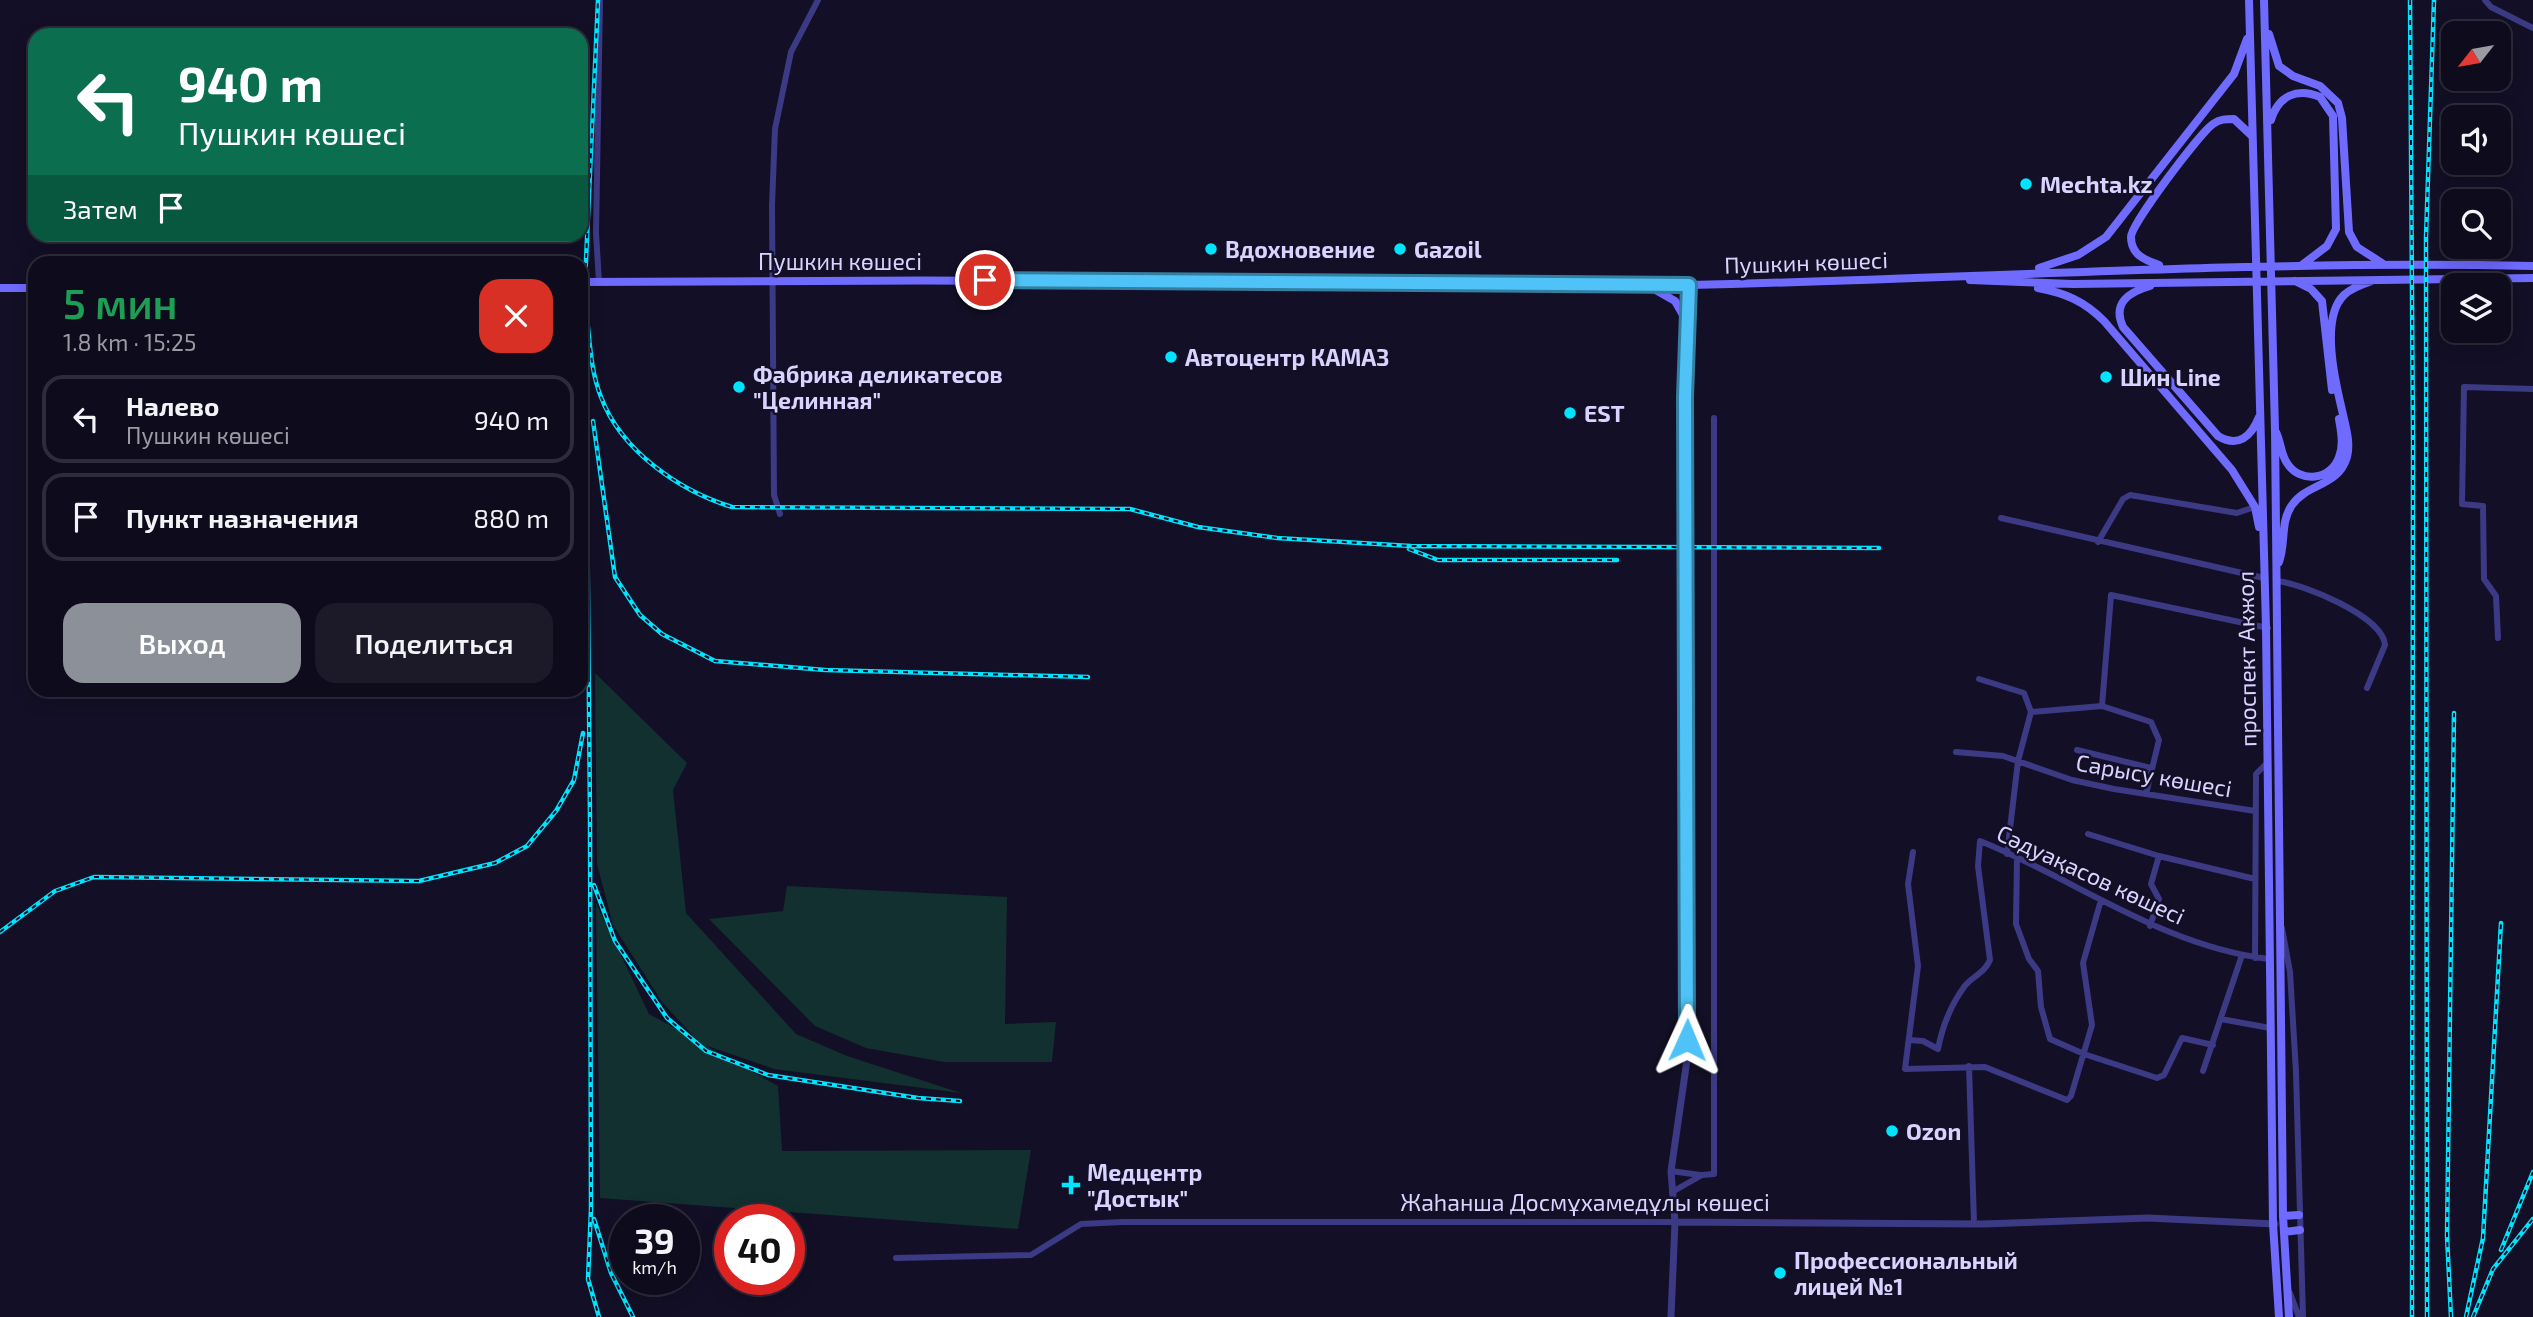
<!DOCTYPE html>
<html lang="ru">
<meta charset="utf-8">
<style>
:root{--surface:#0e0b1c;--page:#1c1929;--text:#f1f3f6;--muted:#9b9ba3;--line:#2e2b3b;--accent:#8c9099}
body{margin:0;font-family:"Exo 2",sans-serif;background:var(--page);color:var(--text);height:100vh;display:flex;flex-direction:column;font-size:26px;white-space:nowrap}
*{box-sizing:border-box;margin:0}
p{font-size:23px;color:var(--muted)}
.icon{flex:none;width:38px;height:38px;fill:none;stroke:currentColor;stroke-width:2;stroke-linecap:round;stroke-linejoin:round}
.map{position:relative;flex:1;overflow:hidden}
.sheet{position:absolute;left:28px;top:256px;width:560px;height:441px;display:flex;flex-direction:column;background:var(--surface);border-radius:21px;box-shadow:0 4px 18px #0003,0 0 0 2px var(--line)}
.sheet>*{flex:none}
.hud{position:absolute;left:28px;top:28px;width:560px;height:214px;border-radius:21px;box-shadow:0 4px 18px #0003,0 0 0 2px var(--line);background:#0b6e4f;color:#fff;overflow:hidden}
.needle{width:46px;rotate:239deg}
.controls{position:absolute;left:2441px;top:21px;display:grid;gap:14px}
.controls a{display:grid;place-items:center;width:70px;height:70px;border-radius:14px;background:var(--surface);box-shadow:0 4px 18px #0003,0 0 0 2px var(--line);font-size:35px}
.speed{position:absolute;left:609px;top:1204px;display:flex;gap:14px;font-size:35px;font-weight:700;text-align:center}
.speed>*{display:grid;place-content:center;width:91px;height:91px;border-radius:50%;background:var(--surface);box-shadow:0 4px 18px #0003,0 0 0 2px var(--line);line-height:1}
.speed small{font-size:18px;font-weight:400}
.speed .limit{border:10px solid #d22;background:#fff;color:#111}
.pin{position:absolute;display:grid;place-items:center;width:60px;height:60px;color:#fff;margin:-30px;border:4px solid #fff;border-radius:50%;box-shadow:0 2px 7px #0007}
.me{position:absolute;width:77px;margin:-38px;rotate:1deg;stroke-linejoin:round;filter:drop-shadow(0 0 5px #0008)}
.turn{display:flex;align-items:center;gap:24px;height:147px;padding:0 35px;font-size:32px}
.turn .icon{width:91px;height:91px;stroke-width:2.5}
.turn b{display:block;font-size:49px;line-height:60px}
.then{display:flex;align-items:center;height:66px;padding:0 35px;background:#0003;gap:14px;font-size:26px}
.round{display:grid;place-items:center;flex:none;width:74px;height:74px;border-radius:21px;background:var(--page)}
.head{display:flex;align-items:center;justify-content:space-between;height:119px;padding:0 35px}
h1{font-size:42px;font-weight:600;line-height:52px;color:#1e9e55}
.action{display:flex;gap:14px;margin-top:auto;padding:14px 35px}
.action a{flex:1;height:80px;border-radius:21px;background:var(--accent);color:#fff;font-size:28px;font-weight:600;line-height:80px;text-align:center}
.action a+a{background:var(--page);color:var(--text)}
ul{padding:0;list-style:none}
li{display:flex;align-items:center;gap:21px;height:88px;margin:0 14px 10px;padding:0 21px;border:4px solid var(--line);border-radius:21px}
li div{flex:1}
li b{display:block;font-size:26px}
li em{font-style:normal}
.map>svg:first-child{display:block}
.green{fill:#12302f}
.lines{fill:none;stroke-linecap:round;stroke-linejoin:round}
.minor{stroke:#3d3a85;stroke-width:6}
.tertiary{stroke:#3d3a85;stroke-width:7}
.secondary{stroke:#6f6bff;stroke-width:8}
.rail-casing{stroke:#00e5ff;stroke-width:4.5}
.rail{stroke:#130f26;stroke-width:2;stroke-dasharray:5;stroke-linecap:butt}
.route-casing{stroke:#337fa1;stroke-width:18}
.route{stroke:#4fc3f7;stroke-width:12}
.poi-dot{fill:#00e5ff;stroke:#130f26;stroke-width:2.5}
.labels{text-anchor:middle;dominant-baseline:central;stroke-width:5;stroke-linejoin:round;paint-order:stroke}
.poi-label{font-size:23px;font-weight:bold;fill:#d9d4ff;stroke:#130f26;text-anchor:start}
.street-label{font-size:23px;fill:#d9d4ff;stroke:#130f26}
</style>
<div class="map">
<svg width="2533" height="1317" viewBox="0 0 2533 1317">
<rect width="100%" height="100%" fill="#130f26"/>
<!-- green -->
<path class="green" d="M595 673 687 763 673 790 686 913 796 1034 847 1056 961 1093 774 1069 705 1045 778 1086 782 1151 1031 1150 1018 1229 600 1198 596 903 649 1014 697 1040 662 1002 613 925 597 864Z
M787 886 1007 897 1005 1024 1056 1022 1052 1062H944L866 1048 815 1026 709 919 783 911Z"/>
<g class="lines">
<!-- minor -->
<path class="minor" d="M2485 0 2491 7 2533 28
M599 282 596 233 600 0
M780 514 774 495 772 205 775 129 791 52 818 0
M2001 518 2264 578
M2098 542 2123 499 2130 495 2237 513 2255 507
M2277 581C2303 584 2383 616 2385 645L2367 688
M2498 638 2496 596 2484 579 2483 506 2462 504 2464 387 2533 389
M1979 679 2024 693 2031 712 2102 706 2151 722 2159 740 2146 794
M2102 706 2111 595 2268 628
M2077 750 2151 768
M1956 752 2003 756 2072 780 2114 789 2255 811
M2088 834 2159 856 2255 879
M1913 852 1908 884 1918 966 1905 1069 1985 1067 2067 1100 2071 1096 2092 1025 2083 963 2101 900
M2007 854 2018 761 2031 712
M2017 858 2016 924 2029 959 2038 971 2041 1007 2050 1039 2084 1054 2157 1078 2164 1075 2182 1038 2213 1045
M2150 926 2159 899 2151 884 2159 856
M2282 928 2290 972 2296 1072 2303 1317
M2255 958 2256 774 2267 763
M2221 1019 2270 1028
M1909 1040 1923 1041 1938 1049C1942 1028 1951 1005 1964 987 1972 976 1984 974 1990 960L1978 866 1980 841C2077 880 2162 946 2269 959
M1969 1066 1974 1223
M2203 1071 2242 955
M1671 1171 1700 1175
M1672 1192 1702 1175 1714 1174V418
M896 1258 1031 1255 1081 1224 1122 1222H1675
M2290 1293 2299 1317"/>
<!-- tertiary -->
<path class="tertiary" d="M1675 1222 1983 1224 2148 1218 2275 1224
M1671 1317 1675 1222 1671 1171 1687 1060 1685 397 1689 285"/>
<!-- secondary -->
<path class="secondary" d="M2249 0 2266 627 2273 1224 2279 1317
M2264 0 2275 430 2283 1216 2289 1317
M2269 34 2279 66 2293 76 2320 86 2338 103 2342 118 2349 232 2357 247 2382 263
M2271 120C2278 96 2297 87 2320 97L2333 116 2336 229 2327 246 2302 265
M2159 265C2145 260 2131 255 2131 237 2131 224 2200 133 2213 124 2220 119 2226 119 2234 119L2252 136
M2039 268 2078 255 2106 237 2234 74 2247 39
M1970 280 2073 284 2533 278
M2295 281 2311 289 2322 301 2332 390
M581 282C810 280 1039 280 1268 282 1408 283 1549 288 1690 285 1971 279 2251 260 2533 266
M1647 285 1675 301 1687 322
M2150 286C2129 292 2112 303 2123 327L2218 436C2238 448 2251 437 2259 417
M0 288H35
M2038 288C2065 293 2084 301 2104 321L2232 470 2255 507 2259 527
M2276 432C2281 442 2281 455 2287 463 2300 484 2331 480 2339 457 2344 445 2341 431 2339 419
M2279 562C2286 543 2280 522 2292 505 2307 483 2338 487 2347 457 2351 442 2345 425 2342 410 2335 381 2320 318 2344 295 2351 288 2363 284 2372 281
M2283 1216 2299 1215
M2284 1232 2300 1230"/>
<!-- rail casing -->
<g class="rail-casing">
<path id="rail" d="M2410 0 2413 440 2412 1317
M587 318C590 344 591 372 601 397 621 451 680 491 732 507L1130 509 1198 527 1277 538 1411 546 1879 548
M587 328 585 282 598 0
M586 367 590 819 591 1209 588 1279 599 1317
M593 421 615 577 640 615 662 634 715 661 825 670 1088 677
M1409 549 1438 560H1617
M594 885 615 941 667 1018 706 1051 768 1075 918 1098 960 1101
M0 932 55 891 94 877 419 881 495 863 527 846 556 811 574 780 583 733
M594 1219 611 1273 633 1317
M2501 1250 2533 1172
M2427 1317 2426 237 2434 0
M2451 1317 2447 1236 2454 713
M2466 1317 2483 1238 2501 923
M2473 1317 2493 1269 2533 1219"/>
</g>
<!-- rail -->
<use href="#rail" class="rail"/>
</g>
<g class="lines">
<!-- route casing -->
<g class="route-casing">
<path id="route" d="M985 280 1689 285 1685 397 1687 1040"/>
</g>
<!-- route -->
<use href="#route" class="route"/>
</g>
<!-- markers -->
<g class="poi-dot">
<circle cx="2026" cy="184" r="7"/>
<circle cx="1211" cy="249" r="7"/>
<circle cx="1400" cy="249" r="7"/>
<circle cx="1171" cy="357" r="7"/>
<circle cx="2106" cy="377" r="7"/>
<circle cx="739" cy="387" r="7"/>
<circle cx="1570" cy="413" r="7"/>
<circle cx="1892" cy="1131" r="7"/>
<path d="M1067.5 1174.5h7v7h7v7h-7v7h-7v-7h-7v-7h7z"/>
<circle cx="1780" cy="1273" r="7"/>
</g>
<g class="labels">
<!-- poi labels -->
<g class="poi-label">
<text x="2040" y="184">Mechta.kz</text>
<text x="1225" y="249">Вдохновение</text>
<text x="1414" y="249">Gazoil</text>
<text x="1185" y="357">Автоцентр КАМАЗ</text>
<text x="753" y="374">Фабрика деликатесов<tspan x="753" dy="26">"Целинная"</tspan></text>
<text x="2120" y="377">Шин Line</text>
<text x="1584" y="413">EST</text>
<text x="1906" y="1131">Ozon</text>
<text x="1087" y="1172">Медцентр<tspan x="1087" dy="26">"Достык"</tspan></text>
<text x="1794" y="1260">Профессиональный<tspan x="1794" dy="26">лицей №1</tspan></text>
</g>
<!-- street labels -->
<g class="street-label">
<text x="840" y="261">Пушкин көшесі</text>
<text transform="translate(1806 262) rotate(-2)">Пушкин көшесі</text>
<text transform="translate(2246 659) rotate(-91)">проспект Акжол</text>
<text transform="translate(2154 775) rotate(10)">Сарысу көшесі</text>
<text transform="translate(2091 874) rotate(25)">Сәдуақасов көшесі</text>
<text x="1585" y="1202">Жаһанша Досмұхамедұлы көшесі</text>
</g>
</g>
</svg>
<div class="controls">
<a><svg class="needle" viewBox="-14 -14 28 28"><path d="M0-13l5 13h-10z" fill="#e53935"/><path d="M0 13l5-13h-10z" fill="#9b9ba3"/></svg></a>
<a><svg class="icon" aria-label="sound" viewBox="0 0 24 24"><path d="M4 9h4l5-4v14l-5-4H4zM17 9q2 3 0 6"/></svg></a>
<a><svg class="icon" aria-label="search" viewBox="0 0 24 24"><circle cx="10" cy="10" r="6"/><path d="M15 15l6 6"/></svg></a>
<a><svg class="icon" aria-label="layers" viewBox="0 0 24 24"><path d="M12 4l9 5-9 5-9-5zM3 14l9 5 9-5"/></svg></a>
</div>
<div class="speed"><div>39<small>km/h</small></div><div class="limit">40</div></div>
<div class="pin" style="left:985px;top:280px;background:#d93025"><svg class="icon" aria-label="arrive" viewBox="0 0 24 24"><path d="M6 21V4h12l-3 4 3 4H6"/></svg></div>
<svg class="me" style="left:1687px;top:1040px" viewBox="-20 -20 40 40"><path d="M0-17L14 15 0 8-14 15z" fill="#4fc3f7" stroke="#fff" stroke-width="4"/></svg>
<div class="hud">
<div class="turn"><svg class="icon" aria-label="left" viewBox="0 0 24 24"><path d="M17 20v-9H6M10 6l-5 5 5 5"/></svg><div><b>940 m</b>Пушкин көшесі</div></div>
<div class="then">Затем<svg class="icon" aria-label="arrive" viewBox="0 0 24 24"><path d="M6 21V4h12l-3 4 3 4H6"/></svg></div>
</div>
<section class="sheet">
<div class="head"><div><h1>5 мин</h1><p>1.8 km · 15:25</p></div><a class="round" style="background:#d93025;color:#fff"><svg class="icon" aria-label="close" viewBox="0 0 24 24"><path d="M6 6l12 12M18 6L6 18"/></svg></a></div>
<ul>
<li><svg class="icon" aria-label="left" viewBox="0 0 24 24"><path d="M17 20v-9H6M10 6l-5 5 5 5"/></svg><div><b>Налево</b><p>Пушкин көшесі</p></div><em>940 m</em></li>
<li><svg class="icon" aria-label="arrive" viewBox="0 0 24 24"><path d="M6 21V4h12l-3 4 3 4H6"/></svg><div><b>Пункт назначения</b></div><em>880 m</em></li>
</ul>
<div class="action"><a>Выход</a><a>Поделиться</a></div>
</section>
</div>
